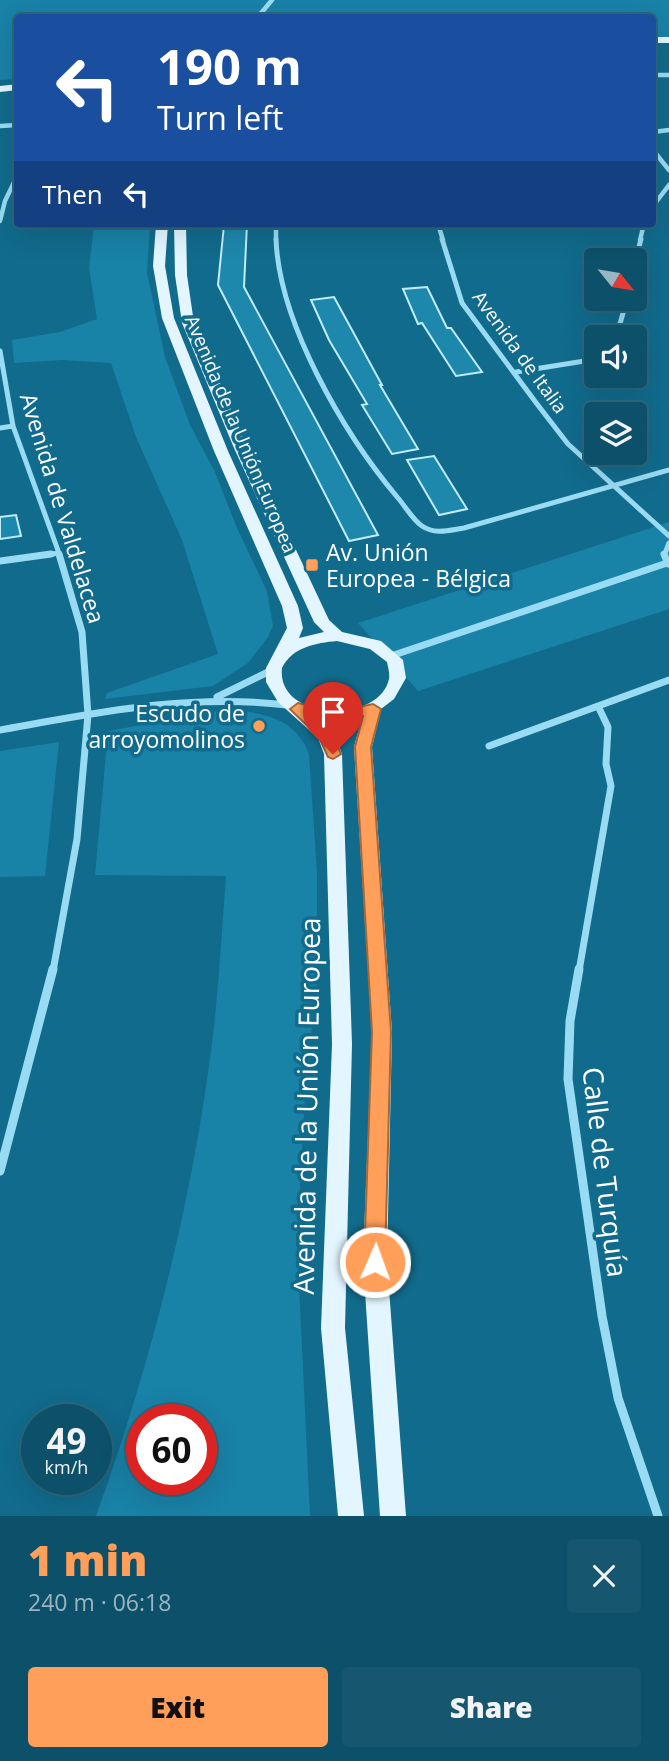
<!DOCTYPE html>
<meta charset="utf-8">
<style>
:root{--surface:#0d5069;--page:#16576f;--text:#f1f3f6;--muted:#9ab5c0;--line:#2d677d;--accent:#ff9f59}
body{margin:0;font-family:"Open Sans",sans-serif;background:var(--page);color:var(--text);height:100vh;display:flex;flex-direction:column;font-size:26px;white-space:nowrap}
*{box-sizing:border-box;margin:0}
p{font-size:23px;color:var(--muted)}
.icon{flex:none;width:38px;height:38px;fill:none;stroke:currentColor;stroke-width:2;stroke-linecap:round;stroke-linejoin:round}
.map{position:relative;height:1516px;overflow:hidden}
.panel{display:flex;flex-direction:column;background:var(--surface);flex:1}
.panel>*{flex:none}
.top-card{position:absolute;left:14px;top:14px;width:642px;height:214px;border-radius:7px;box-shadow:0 7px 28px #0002,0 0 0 2px var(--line);background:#1a4fa0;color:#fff;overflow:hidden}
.needle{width:46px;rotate:120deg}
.buttons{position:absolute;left:584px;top:248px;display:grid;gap:14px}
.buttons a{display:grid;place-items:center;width:63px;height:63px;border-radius:7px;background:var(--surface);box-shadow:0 7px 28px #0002,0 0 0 2px var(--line);font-size:35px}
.speed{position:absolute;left:21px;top:1404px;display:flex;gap:14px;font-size:35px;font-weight:700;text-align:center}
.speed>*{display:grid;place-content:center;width:91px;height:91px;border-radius:50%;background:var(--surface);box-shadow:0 7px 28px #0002,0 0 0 2px var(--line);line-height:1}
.speed small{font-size:18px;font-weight:400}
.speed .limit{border:10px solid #d22;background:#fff;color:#111}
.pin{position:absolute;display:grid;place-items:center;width:60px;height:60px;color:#fff;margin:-72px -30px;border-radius:50% 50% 50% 0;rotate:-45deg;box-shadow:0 0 7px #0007}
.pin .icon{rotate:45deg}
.me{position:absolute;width:77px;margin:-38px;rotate:2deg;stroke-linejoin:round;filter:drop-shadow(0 0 5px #0008)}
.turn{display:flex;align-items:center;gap:24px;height:147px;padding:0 28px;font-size:32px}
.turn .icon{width:91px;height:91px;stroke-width:2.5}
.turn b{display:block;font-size:49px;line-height:60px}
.then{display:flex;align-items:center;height:66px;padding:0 28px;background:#0003;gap:14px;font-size:26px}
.round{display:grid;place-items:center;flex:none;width:74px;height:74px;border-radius:7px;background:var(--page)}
.headline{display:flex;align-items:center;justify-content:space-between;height:119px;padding:0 28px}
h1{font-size:42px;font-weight:800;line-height:52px;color:var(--accent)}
.primary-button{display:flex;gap:14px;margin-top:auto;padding:14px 28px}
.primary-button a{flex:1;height:80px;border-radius:7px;background:var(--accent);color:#111;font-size:28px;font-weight:800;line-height:80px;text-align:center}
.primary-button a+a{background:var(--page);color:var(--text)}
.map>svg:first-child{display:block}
.green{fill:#1982a7;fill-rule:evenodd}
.building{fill:#1e87ac;stroke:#c0edfd;stroke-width:2}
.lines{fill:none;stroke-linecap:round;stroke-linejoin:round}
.minor-far3{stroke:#99dbf2;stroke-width:4.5}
.minor-far2{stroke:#99dbf2;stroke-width:5}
.minor-far1{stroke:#99dbf2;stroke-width:7}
.minor{stroke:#99dbf2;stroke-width:9}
.primary{fill:#e3f6ff;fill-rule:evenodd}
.route{fill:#ff9f59;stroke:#a6673a;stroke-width:2}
.poi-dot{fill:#ff9f59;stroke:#116b8c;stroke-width:2.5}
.labels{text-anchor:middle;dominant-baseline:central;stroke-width:7;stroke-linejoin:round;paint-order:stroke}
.far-street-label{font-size:19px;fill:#fff;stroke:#116b8c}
.street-label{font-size:23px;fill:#fff;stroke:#116b8c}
.poi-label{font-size:23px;fill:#fff;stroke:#116b8c;text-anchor:start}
.near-street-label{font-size:28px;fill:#fff;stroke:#116b8c}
</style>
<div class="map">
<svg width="669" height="1516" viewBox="0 0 669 1516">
<rect width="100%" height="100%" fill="#116b8c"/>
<!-- green -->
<path class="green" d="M0 0H669V38L653 39V18H18L17 79 0 80Z
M94 224H150L147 273 165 357 190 425 215 472 237 528 267 591 273 626 268 637 248 663 213 686 105 699 107 693 218 654 182 540 136 437 111 363 62 360 14 363 12 340 60 332 97 319 89 268Z
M669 522V609L418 691 358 623Z
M224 710C259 711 296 717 309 754L317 872V984L306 1077 297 1242 310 1516H96C152 1360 193 1199 213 1035 219 983 222 929 226 876L95 875 108 731ZM142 1419H201V1479H142Z
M59 742 45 876 0 877V751Z"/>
<!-- building -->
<path class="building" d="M247 224 244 287 378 535 349 541 218 285 224 225Z
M427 287 447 328H451L482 372 456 376 422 323 418 324 403 289Z
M334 297 382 385H380L418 449 392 454 362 405 367 404 329 340 311 300Z
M434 456 467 509 439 515 407 460Z
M16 515 21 536 0 539V517Z"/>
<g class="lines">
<!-- minor-far3 -->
<path class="minor-far3" d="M257 18 272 0
M653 75H669
M0 126 18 125
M653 132 669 130
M653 150 669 170
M653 206 669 185
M0 221 5 201 18 174
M276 224V240
M438 224 443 240
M640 240 644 224"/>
<!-- minor-far2 -->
<path class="minor-far2" d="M276 239C279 323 344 434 398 498 405 506 413 520 422 526 435 535 450 530 464 528L669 470
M442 239 462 303 537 404 568 444 669 536
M635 263 641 239
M616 338 627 299
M0 351 13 426 60 556
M516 372 597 359
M0 428 13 426
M39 556 59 553
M664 556 669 543"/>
<!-- minor-far1 -->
<path class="minor-far1" d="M664 554 668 564
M0 561 51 554
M391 656 667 563
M217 697 272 670
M0 730C96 713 189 693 287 705
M489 746 669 680
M53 971 77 839 88 715 82 632 59 554
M579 971 611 786 606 764 608 727 598 706"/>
<!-- minor -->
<path class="minor" d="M579 969 570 1021 568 1079 602 1316 618 1398 658 1516
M0 1171 53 969"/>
<!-- primary -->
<path class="primary" d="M653 37H669V43H653Z
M18 84V90L0 92V86Z
M156 224H168L165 266 174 318 228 451 298 606 303 628 299 638 324 632 314 622 234 448 182 323 175 275 174 224H186L187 275 194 323 248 448 329 620 342 632 381 641 403 660 406 678 394 699 381 709 372 747 392 1032 387 1262 406 1516H380L363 1262 372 1032 354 747 362 718 344 723 322 722 335 735 342 754 352 1044 345 1328 364 1516H338L321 1328 332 1044 324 754 318 738 278 702 266 682V668L287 628 282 606 214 451 162 318 153 266ZM337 641 370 649 387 662C388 667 390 674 389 679 379 725 276 721 282 668 292 647 316 643 337 641Z"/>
</g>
<!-- route -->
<path class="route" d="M298 703 335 712 373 704 381 709 371 747 391 1032 385 1262 382 1269 375 1272 367 1269 364 1262 372 1032 355 747 363 716 335 722 317 718 331 731 341 754 333 759 328 757 319 737 293 712 290 709Z"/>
<!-- markers -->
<g class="poi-dot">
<rect x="305" y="558" width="14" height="14" rx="3.5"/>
<circle cx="259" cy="726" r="7"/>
</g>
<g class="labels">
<!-- far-street labels -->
<g class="far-street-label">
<text transform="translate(520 352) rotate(54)">Avenida de Italia</text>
<text transform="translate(241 434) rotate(67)">Avenida de la Unión Europea</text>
</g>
<!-- street labels -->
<g class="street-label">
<text transform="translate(63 508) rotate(73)">Avenida de Valdelacea</text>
</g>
<!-- poi labels -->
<g class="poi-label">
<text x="326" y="552">Av. Unión<tspan x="326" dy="26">Europea - Bélgica</tspan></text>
<text x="245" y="713" text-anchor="end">Escudo de<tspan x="245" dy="26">arroyomolinos</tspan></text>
</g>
<!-- near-street labels -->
<g class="near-street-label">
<text transform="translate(306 1106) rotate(-89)">Avenida de la Unión Europea</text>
<text transform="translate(606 1172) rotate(83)">Calle de Turquía</text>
</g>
</g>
</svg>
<div class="buttons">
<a><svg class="needle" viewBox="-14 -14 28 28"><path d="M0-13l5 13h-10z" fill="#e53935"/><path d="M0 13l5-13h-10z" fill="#9ab5c0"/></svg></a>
<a><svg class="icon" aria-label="sound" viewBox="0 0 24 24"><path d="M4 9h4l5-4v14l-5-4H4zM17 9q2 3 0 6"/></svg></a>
<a><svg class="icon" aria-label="layers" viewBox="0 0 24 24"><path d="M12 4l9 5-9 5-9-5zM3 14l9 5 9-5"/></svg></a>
</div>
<div class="speed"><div>49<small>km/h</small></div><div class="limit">60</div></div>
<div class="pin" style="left:333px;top:754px;background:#d93025"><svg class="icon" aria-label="arrive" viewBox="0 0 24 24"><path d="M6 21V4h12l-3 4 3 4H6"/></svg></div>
<svg class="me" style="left:375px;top:1262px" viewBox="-20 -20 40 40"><circle r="17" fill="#ff9f59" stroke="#fff" stroke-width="3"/><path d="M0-11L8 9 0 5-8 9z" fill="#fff"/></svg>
<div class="top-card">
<div class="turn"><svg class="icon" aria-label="left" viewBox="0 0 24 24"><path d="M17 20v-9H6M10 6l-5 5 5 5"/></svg><div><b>190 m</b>Turn left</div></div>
<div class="then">Then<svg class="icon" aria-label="left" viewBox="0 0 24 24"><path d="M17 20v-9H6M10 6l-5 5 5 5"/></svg></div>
</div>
</div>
<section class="panel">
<div class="headline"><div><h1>1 min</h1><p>240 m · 06:18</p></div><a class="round"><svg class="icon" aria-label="close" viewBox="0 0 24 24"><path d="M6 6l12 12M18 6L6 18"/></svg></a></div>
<div class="primary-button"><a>Exit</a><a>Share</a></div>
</section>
